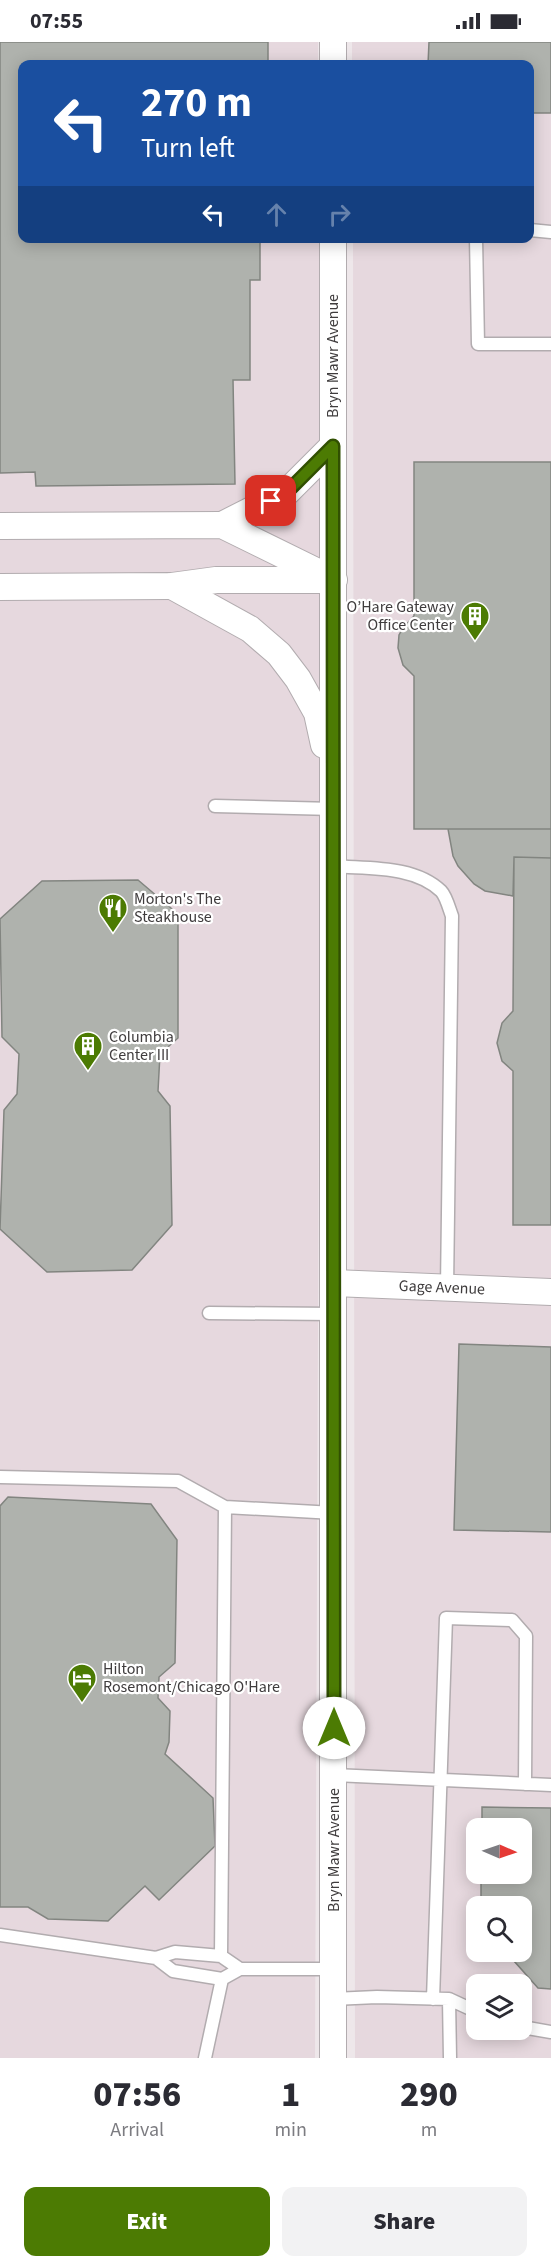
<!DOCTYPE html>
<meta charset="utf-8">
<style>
:root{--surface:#fff;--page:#f2f2f3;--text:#2b2b33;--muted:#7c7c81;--accent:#4c7b03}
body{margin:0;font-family:"Source Sans 3",sans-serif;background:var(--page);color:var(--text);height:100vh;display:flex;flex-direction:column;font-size:22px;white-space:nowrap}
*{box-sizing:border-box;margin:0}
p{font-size:20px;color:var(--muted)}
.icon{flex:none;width:33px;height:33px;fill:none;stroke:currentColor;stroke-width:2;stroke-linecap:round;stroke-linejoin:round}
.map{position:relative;height:2016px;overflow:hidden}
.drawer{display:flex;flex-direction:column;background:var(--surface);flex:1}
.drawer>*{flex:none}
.banner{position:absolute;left:18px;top:18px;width:516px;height:183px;border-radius:12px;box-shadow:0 3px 15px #0003;background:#1a4fa0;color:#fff;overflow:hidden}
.needle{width:39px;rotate:92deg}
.controls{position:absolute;left:466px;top:1776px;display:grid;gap:12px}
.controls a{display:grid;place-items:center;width:66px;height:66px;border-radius:12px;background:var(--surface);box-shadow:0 3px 15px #0003;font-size:30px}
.pin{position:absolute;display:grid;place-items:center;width:51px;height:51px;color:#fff;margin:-26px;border-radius:12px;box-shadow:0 3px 9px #0006}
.me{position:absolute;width:66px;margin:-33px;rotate:0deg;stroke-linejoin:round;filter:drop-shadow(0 0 4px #0008)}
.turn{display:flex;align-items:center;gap:21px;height:126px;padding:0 24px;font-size:27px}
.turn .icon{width:78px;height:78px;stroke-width:2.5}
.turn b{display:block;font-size:42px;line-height:51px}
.lanes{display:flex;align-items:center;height:57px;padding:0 24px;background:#0003;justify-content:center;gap:30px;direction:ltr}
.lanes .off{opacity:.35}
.eta{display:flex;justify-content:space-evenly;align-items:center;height:102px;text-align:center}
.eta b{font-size:36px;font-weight:800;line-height:42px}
.cta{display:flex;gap:12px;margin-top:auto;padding:12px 24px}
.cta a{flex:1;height:69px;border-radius:12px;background:var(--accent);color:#fff;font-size:24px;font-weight:800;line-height:69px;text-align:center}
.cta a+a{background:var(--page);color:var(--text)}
.status{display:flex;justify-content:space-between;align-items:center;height:42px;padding:0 30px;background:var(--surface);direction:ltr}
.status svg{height:16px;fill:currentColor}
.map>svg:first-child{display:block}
.built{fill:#e6d8de;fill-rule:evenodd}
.building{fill:#afb2ad;stroke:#828580;stroke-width:1.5}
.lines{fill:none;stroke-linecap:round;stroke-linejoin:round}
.service-casing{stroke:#b2acaf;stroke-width:15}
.minor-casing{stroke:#b2acaf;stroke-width:28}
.service{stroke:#fff;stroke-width:12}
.minor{stroke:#fff;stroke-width:26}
.route-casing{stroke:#315002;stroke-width:15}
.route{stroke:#4c7b03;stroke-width:10}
.labels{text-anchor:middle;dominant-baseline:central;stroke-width:4.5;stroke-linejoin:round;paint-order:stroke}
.street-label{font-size:16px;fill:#3f3c3d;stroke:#fff}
.poi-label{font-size:16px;fill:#3f3c3d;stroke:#fff;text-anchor:start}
</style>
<div class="status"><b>07:55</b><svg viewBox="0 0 49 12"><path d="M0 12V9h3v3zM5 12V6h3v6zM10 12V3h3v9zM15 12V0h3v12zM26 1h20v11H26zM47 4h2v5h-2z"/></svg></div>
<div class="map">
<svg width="551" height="2016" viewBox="0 0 551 2016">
<rect width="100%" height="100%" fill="#eee7ea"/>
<!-- built -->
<path class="built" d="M0 0H318V22H22V196L319 197 321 560 315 2016H0Z
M352 0H551V2016H355L353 197 530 196V22H352ZM477 1786H522V1832H477ZM477 1864H522V1910H477ZM477 1942H522V1988H477Z"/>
<!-- building -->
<path class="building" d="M0 0H268V22H22V196H260V238H250V338H233L235 442 36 444 35 430 0 431Z
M429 0H551V71H530V22H428Z
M414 420H551V787H414V634L403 623 398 606 399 593 403 586 414 574Z
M448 787H551V816L514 815 513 854 485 849 474 842 458 824 453 814Z
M514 815 551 816V1183H513V1029L502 1019 497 1001 502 981 513 969Z
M138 838 178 872V996L160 1012 158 1049 170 1064 172 1183 132 1228 47 1230 0 1187 4 1068 17 1052 19 1012 2 995 0 877 42 839Z
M459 1302 551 1305V1490L454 1488Z
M8 1455 151 1462 177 1498 175 1621 159 1635 158 1656 170 1669 169 1700 165 1712 213 1756 215 1804 159 1858 145 1844 108 1879 48 1877 28 1865H0V1464Z
M482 1765 551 1766V1947L538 1946 506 1910H522V1864H481V1832H522V1786H482Z"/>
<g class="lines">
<!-- service casing -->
<g class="service-casing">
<path id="service" d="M530 188 551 190
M476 196 478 302H551
M215 764 334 767
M334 824C368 827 414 823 441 849 446 854 449 866 452 874L447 1246
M209 1271 334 1272
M0 1435 178 1439 225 1465 334 1471
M334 1733 551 1743
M0 1893 156 1916 175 1910 221 1914 240 1927
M221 1914 225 1465
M156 1916 173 1929 222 1937 240 1927H333
M333 1957 377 1955 449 1957 450 2016
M433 1957 446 1576 512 1578 526 1594 525 1742
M449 1957 477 1970
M522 1985 551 1990
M205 2016 222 1937"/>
</g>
<!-- minor casing -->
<g class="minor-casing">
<g id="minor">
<path d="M333 22V0"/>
<path d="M333 196V2016"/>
<path d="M222 483 287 450 333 404"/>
<path d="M0 484 222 483 334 538"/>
<path d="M172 544 250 587 279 612 298 637 317 671 324 703"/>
<path d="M0 545 172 544 216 538H327"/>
<path id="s1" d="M334 1241 551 1250"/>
</g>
</g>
<!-- service -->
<use href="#service" class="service"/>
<!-- minor -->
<use href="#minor" class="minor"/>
</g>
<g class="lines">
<!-- route casing -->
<g class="route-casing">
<path id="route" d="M271 459 287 450 333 404 334 1686"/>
</g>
<!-- route -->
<use href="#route" class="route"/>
</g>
<!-- icons -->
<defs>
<g id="building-pin" transform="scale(1.5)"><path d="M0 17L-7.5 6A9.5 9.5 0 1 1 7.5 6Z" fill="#4c7b03" stroke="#fff"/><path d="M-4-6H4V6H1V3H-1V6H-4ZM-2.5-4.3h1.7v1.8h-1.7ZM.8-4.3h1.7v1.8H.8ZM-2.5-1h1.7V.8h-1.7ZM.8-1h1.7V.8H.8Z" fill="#fff"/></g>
<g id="restaurant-pin" transform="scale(1.5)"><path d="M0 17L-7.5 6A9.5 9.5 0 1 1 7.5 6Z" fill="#4c7b03" stroke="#fff"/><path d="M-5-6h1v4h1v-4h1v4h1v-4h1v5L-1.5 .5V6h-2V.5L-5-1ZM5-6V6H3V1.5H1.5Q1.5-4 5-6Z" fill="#fff"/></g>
<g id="hotel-pin" transform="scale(1.5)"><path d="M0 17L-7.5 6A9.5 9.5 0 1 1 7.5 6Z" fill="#4c7b03" stroke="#fff"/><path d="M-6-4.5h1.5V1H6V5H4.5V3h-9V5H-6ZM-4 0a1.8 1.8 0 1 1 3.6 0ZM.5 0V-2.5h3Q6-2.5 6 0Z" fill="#fff"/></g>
</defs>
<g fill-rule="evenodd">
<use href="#building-pin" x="475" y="574"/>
<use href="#restaurant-pin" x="113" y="866"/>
<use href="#building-pin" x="88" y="1004"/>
<use href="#hotel-pin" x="82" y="1636"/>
</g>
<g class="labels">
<!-- street labels -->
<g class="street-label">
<text transform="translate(333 314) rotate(-90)">Bryn Mawr Avenue</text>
<text stroke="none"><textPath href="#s1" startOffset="108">Gage Avenue</textPath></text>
<text transform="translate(334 1808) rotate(-90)">Bryn Mawr Avenue</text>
</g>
<!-- poi labels -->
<g class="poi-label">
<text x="454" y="565" text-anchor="end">O’Hare Gateway<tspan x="454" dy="18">Office Center</tspan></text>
<text x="134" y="857">Morton's The<tspan x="134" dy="18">Steakhouse</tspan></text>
<text x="109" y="995">Columbia<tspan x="109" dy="18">Center III</tspan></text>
<text x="103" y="1627">Hilton<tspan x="103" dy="18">Rosemont/Chicago O'Hare</tspan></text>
</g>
</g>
</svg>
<div class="controls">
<a><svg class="needle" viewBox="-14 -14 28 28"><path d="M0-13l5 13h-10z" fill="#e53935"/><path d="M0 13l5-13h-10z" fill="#7c7c81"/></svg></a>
<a><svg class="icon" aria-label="search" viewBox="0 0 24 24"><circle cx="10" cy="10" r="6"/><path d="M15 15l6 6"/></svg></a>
<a><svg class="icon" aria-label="layers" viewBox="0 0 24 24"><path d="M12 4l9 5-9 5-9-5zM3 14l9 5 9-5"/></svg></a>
</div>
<div class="pin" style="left:271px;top:459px;background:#d93025"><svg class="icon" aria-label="arrive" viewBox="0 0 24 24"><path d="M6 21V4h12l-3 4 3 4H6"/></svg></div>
<svg class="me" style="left:334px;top:1686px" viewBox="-20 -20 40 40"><circle r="19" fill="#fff"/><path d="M0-13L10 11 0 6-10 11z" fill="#4c7b03"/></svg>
<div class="banner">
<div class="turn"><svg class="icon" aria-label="left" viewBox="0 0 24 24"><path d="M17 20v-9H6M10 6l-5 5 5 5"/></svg><div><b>270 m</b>Turn left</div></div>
<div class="lanes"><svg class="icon" aria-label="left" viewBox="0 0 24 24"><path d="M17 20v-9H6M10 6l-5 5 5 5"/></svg><svg class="icon off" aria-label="ahead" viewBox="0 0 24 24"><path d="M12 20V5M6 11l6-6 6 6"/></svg><svg class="icon off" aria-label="right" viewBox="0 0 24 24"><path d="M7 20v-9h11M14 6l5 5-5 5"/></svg></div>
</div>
</div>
<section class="drawer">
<div class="eta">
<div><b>07:56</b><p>Arrival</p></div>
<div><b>1</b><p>min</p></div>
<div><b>290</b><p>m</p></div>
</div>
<div class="cta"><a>Exit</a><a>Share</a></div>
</section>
